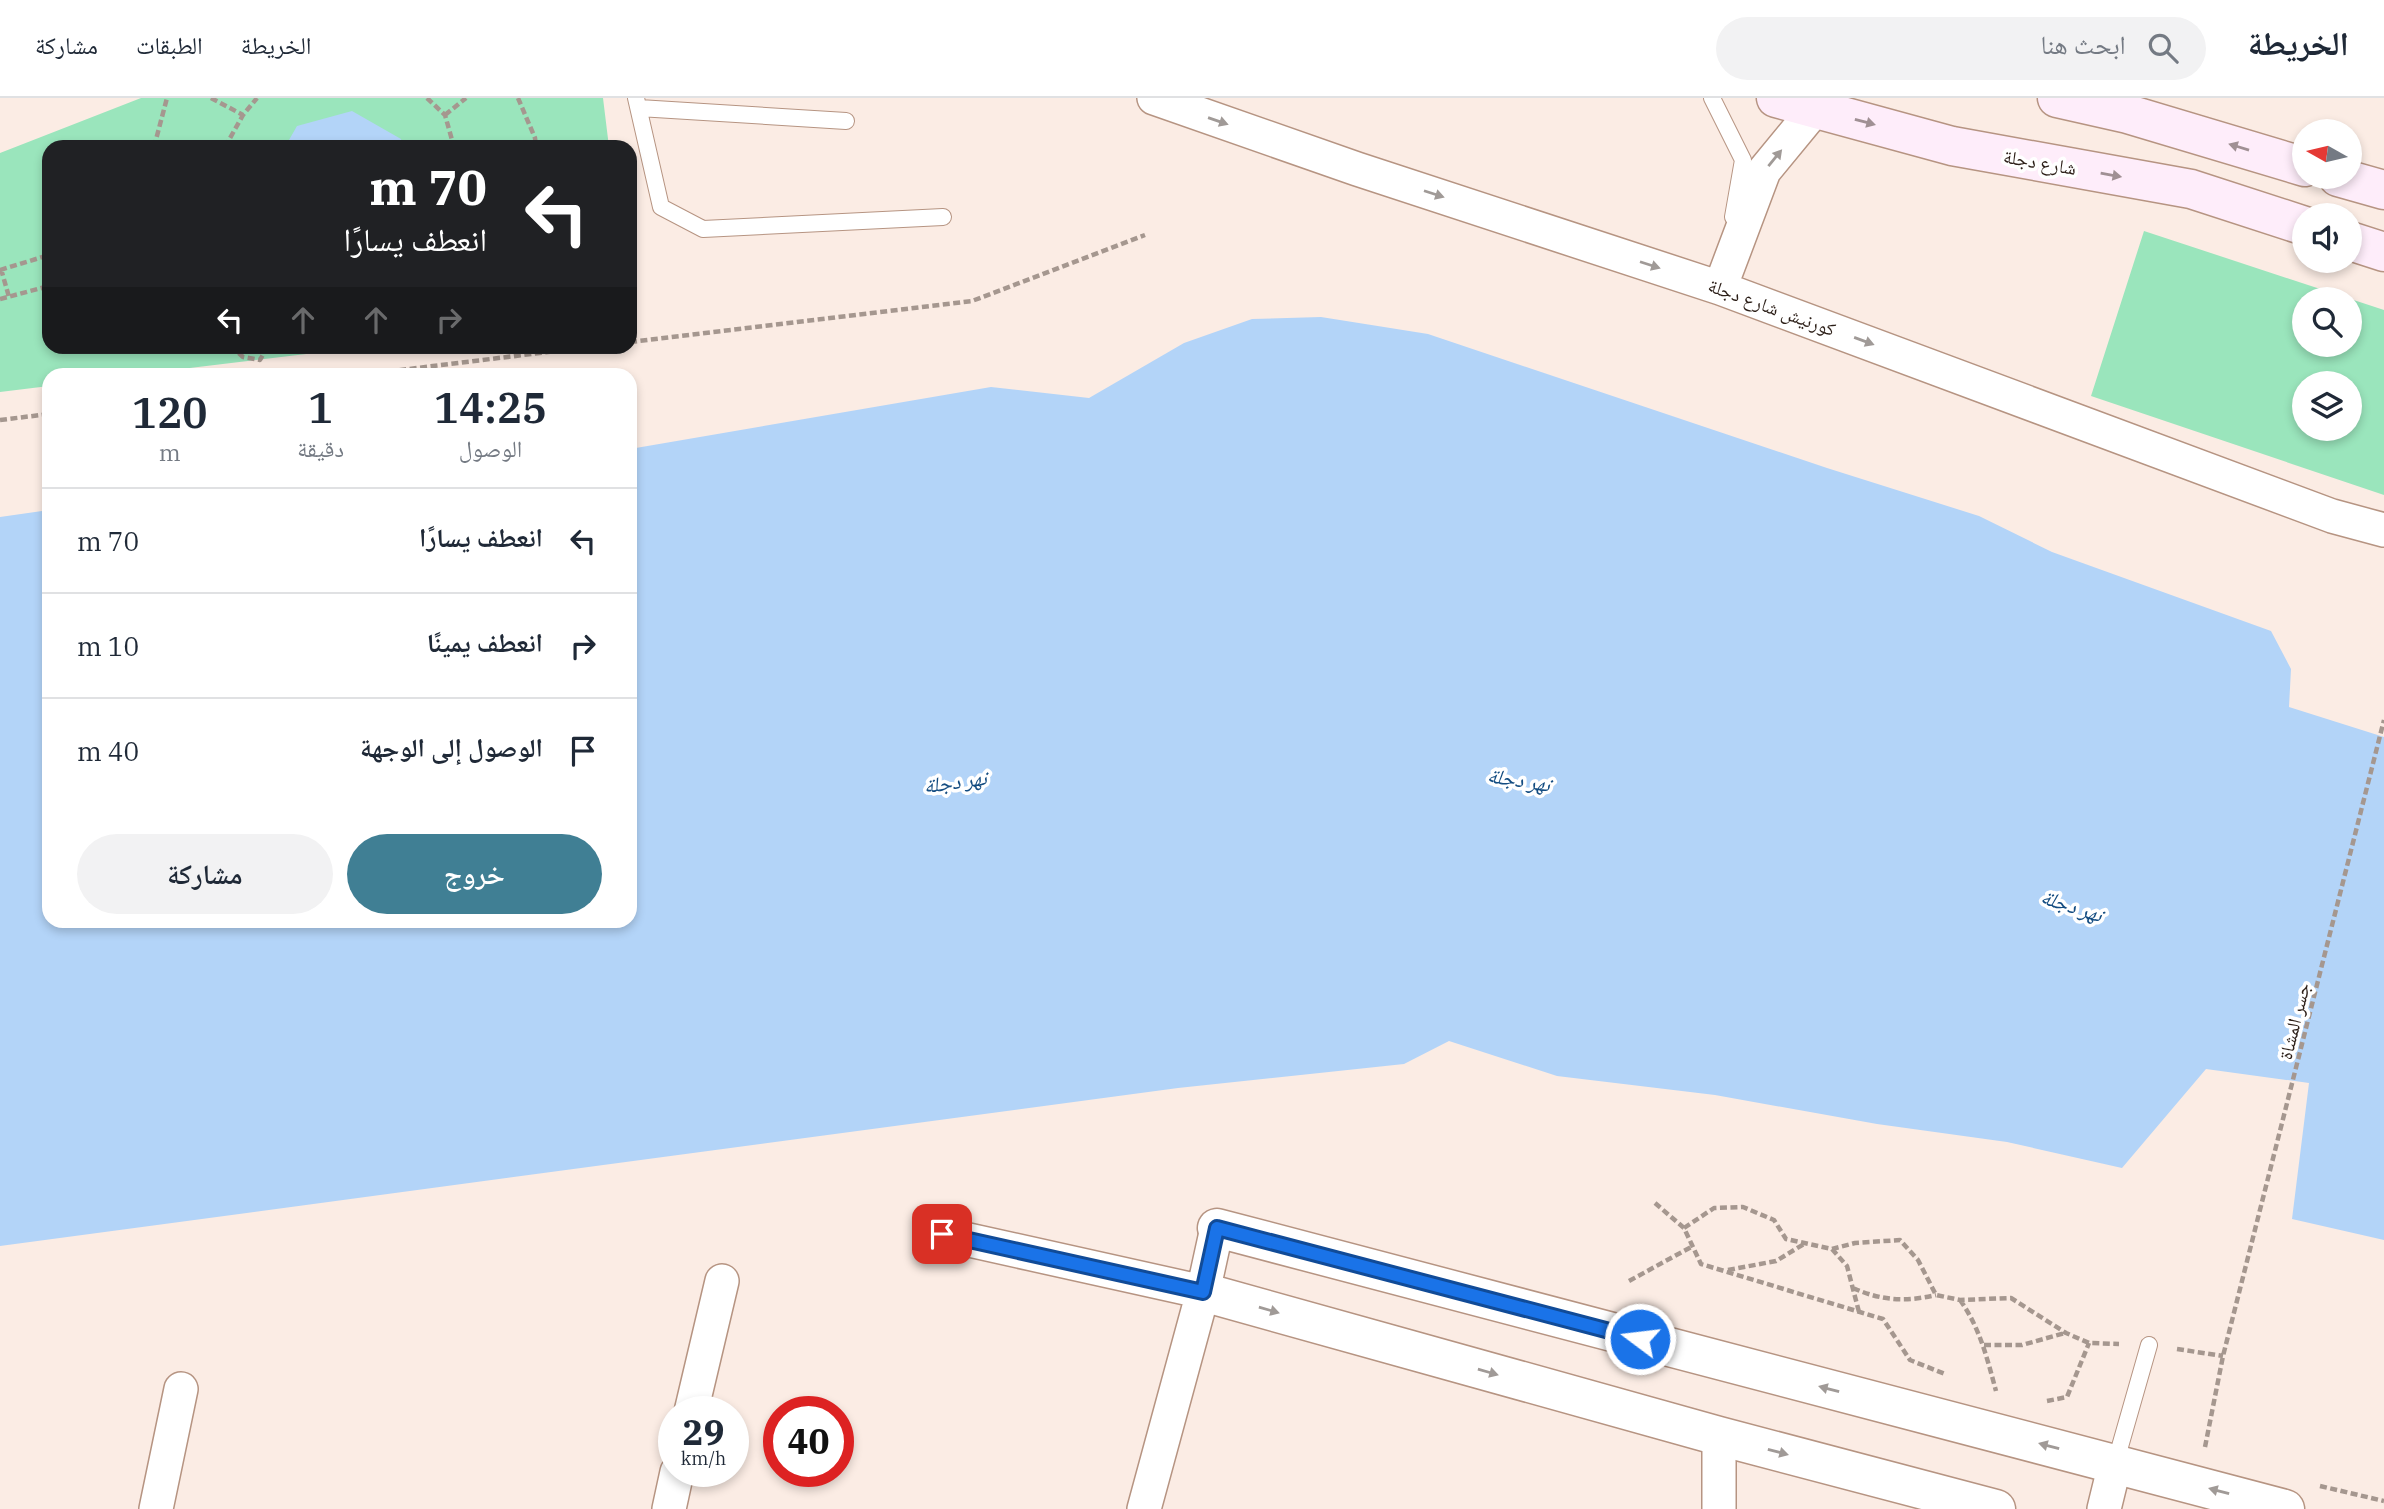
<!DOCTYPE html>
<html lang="ar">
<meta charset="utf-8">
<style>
:root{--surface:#fff;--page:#f2f2f3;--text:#1f2937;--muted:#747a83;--line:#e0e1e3;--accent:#407f94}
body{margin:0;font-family:"IBM Plex Serif","Noto Naskh Arabic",serif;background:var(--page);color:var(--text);direction:rtl;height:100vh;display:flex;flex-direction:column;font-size:26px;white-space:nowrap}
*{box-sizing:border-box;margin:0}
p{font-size:23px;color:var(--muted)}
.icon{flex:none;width:38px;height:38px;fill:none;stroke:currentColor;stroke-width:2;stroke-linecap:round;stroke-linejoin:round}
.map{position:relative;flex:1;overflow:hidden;direction:ltr}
.side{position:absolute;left:42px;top:270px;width:595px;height:560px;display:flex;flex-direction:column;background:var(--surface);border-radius:21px;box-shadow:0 4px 10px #0003;direction:rtl}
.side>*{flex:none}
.guide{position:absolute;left:42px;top:42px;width:595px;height:214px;border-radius:21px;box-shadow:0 4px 10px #0003;direction:rtl;background:#202124;color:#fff;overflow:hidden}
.needle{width:46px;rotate:278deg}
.tools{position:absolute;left:2292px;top:21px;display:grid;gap:14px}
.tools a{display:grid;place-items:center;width:70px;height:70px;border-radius:50%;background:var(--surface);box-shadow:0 4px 10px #0003;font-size:35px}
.speed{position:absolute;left:658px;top:1298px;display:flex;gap:14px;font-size:35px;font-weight:700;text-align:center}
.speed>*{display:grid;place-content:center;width:91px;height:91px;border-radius:50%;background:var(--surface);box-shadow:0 4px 10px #0003;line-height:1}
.speed small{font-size:18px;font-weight:400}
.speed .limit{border:10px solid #d22;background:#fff;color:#111}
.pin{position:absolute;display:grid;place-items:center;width:60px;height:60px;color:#fff;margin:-30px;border-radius:14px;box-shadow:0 4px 10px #0006}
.me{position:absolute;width:77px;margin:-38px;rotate:285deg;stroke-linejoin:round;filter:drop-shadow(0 0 5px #0008)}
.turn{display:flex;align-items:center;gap:24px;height:147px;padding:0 35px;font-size:32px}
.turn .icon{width:91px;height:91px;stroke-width:2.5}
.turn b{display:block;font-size:49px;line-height:60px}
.lanes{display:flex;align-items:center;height:66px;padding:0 35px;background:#0003;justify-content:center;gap:35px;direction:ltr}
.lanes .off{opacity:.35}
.eta{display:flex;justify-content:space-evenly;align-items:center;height:119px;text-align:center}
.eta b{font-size:42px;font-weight:600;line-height:49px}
.button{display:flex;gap:14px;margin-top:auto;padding:14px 35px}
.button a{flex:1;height:80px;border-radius:42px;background:var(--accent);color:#fff;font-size:28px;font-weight:600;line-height:80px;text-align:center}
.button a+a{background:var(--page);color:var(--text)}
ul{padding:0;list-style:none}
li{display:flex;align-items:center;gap:21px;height:105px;padding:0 35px;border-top:2px solid var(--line)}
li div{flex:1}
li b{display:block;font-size:26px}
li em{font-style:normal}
header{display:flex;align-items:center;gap:42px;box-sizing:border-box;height:98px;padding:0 35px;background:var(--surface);border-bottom:2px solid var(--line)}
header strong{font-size:33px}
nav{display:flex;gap:38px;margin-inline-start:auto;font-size:24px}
.search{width:490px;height:63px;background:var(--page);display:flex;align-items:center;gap:18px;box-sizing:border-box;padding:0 24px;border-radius:38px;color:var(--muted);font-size:26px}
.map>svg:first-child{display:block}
.green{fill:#9ae5bc;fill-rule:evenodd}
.water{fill:#b3d4f8}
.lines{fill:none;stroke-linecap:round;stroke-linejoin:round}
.service-casing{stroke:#b69482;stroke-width:18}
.minor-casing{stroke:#b69482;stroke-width:36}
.tertiary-casing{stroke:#b69482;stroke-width:41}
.secondary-casing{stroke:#b69482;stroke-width:41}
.path{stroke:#a5978f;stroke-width:4.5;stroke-dasharray:7 3.5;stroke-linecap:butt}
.service{stroke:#fff;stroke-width:16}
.minor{stroke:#fff;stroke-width:33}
.tertiary{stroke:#fff;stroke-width:38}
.secondary{stroke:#feedfa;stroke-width:38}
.oneway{fill:#a09a97}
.oneway2{fill:#a09094}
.route-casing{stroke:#114b97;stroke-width:18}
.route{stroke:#1a73e8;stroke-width:12}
.labels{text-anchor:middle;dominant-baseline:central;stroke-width:7;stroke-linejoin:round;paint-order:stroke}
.street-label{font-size:19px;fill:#2c1f18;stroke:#fff}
.water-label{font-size:21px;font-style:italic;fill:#134c81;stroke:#fff}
</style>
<header>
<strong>الخريطة</strong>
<div class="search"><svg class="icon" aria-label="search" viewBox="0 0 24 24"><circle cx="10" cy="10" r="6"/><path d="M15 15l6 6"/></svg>ابحث هنا</div>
<nav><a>الخريطة</a><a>الطبقات</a><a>مشاركة</a></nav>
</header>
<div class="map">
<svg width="2384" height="1411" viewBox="0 0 2384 1411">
<rect width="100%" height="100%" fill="#fbece4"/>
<!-- green -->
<path class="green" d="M141 0H603L609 49H49V248L365 249 140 276H49V288L0 294V55Z
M2144 133 2384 212V397L2091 298ZM2305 201H2350V247H2305ZM2305 285H2350V331H2305Z"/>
<!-- water -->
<path class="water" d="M352 13 401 41 403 49H285L297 28Z
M1321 219 1428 236 1827 370 1979 418 2052 454 2271 533 2291 571 2289 609 2384 639V1142L2292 1121 2309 985 2206 971 2122 1070 2007 1044 1877 1026 1715 997 1557 978 1449 943 1404 966 1178 990 0 1148V419L49 412V822H630V351L991 289 1089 300 1184 245 1252 221Z"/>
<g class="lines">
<!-- service casing -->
<g class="service-casing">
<path id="service" d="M636 0 661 109 703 131 943 119
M1712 0 1743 62 1733 119
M639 10 846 23
M2115 1366 2149 1247"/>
</g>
<!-- minor casing -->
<g class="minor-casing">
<path id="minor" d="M1154 0 1357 71 1720 190 2332 418 2384 432
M1720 190 1764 73 1815 11
M942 1136 1203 1194
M691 1314 722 1183
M1719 1338V1411
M156 1411 181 1291
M669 1411 677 1374
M1144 1411 1203 1194 1217 1130
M2104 1411 2115 1366"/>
</g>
<!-- tertiary casing -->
<g class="tertiary-casing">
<path id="tertiary" d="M1217 1130 2285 1411
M1203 1194 1719 1338 1996 1411"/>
</g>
<!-- secondary casing -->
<g class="secondary-casing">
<path id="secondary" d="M1776 0 1952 48 2191 91 2305 128
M2057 0 2128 16 2305 69
M2338 79 2384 92
M2350 143 2384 154"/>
</g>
<!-- path -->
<path class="path" d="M211 0 243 17
M427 0 445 17 454 49
M518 0 535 40 536 49
M445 17 466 0
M154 49 167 0
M225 49 243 17 257 0
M1 171 9 199
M0 172 49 157
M0 201 49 188
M630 244 972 203 1145 137
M231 248 243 259 260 262 268 248
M368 276 597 248
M0 322 49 316
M1655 1105 1684 1130 1701 1166 1883 1221 1910 1262 1945 1276
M1684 1130 1714 1110 1743 1109 1774 1122 1786 1141 1832 1151 1855 1145 1900 1142 1918 1162 1936 1197 1960 1202 2011 1200 2066 1235 2089 1245 2119 1246
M1832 1151 1847 1168 1859 1214
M1728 1172 1776 1163 1804 1146
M1629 1183 1693 1148
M1853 1190C1882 1203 1906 1204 1936 1197
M1960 1202C1980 1230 1987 1260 1996 1293
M1984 1247H2022L2065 1235
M2177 1251 2223 1258
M2047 1303 2067 1299 2089 1245
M2205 1349 2223 1258 2384 622
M2320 1388 2384 1403"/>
<!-- service -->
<use href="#service" class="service"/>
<!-- minor -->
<use href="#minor" class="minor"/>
<!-- tertiary -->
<use href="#tertiary" class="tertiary"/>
<!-- secondary -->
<use href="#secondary" class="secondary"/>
</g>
<!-- one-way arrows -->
<defs><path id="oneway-solid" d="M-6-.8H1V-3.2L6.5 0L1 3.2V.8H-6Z" transform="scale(1.75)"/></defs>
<g class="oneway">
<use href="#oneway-solid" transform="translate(1218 23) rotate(19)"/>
<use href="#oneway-solid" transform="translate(1775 60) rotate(-51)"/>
<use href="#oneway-solid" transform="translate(1434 96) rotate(18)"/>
<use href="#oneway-solid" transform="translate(1650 167) rotate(18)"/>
<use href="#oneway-solid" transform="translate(1864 243) rotate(20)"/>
<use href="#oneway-solid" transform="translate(1269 1212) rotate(16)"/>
<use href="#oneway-solid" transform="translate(1488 1274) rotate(16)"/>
<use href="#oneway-solid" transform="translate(1829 1291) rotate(-165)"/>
<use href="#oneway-solid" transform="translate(2049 1348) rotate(-165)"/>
<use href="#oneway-solid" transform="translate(1778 1354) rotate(15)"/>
<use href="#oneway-solid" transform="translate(2219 1393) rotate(-165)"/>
</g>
<g class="oneway2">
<use href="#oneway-solid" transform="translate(1865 24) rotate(15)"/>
<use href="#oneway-solid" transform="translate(2239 49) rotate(-163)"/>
<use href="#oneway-solid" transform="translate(2111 77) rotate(10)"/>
</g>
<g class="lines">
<!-- route casing -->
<g class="route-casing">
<path id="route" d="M942 1136 1203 1194 1217 1130 1640 1241"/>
</g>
<!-- route -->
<use href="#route" class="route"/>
</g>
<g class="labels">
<!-- street labels -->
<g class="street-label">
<text transform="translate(2040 64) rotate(10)">شارع دجلة</text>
<text transform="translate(1772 209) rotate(20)">كورنيش شارع دجلة</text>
<text transform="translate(2294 923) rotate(-76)">جسر المشاة</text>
</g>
<!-- water labels -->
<g class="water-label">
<text transform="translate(1519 681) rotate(9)">نهر دجلة</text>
<text transform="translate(955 683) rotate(-8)">نهر دجلة</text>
<text transform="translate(2072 807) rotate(18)">نهر دجلة</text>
</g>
</g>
</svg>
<div class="tools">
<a><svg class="needle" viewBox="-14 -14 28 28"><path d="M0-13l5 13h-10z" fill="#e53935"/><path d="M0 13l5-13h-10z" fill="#747a83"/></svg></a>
<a><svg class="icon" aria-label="sound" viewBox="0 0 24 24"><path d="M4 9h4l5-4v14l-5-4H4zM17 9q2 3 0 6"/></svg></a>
<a><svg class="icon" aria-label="search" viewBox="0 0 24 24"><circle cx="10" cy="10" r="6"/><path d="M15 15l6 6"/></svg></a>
<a><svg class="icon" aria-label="layers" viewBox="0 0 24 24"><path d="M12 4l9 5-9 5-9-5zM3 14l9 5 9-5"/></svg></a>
</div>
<div class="speed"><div>29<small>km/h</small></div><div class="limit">40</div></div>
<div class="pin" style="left:942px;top:1136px;background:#d93025"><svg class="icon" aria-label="arrive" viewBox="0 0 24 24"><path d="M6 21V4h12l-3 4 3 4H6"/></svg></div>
<svg class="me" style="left:1640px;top:1241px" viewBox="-20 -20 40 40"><circle r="17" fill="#1a73e8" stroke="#fff" stroke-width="3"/><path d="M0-11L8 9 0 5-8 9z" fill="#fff"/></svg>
<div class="guide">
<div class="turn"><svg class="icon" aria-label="left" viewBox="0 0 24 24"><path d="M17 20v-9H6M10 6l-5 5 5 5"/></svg><div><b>70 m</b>انعطف يسارًا</div></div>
<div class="lanes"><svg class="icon" aria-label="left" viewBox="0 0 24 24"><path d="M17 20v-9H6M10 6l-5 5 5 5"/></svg><svg class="icon off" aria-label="ahead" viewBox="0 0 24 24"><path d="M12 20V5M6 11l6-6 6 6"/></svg><svg class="icon off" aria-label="ahead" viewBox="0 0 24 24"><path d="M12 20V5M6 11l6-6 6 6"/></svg><svg class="icon off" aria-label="right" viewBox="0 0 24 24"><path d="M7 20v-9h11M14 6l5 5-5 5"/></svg></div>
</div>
<section class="side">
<div class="eta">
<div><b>14:25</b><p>الوصول</p></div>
<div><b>1</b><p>دقيقة</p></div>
<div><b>120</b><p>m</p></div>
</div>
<ul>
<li><svg class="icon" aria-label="left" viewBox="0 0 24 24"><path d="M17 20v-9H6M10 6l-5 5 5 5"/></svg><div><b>انعطف يسارًا</b></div><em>70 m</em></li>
<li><svg class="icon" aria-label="right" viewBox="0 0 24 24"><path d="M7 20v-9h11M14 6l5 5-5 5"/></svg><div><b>انعطف يمينًا</b></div><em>10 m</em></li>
<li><svg class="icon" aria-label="arrive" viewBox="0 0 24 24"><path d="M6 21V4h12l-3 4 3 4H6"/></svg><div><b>الوصول إلى الوجهة</b></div><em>40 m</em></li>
</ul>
<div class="button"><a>خروج</a><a>مشاركة</a></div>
</section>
</div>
